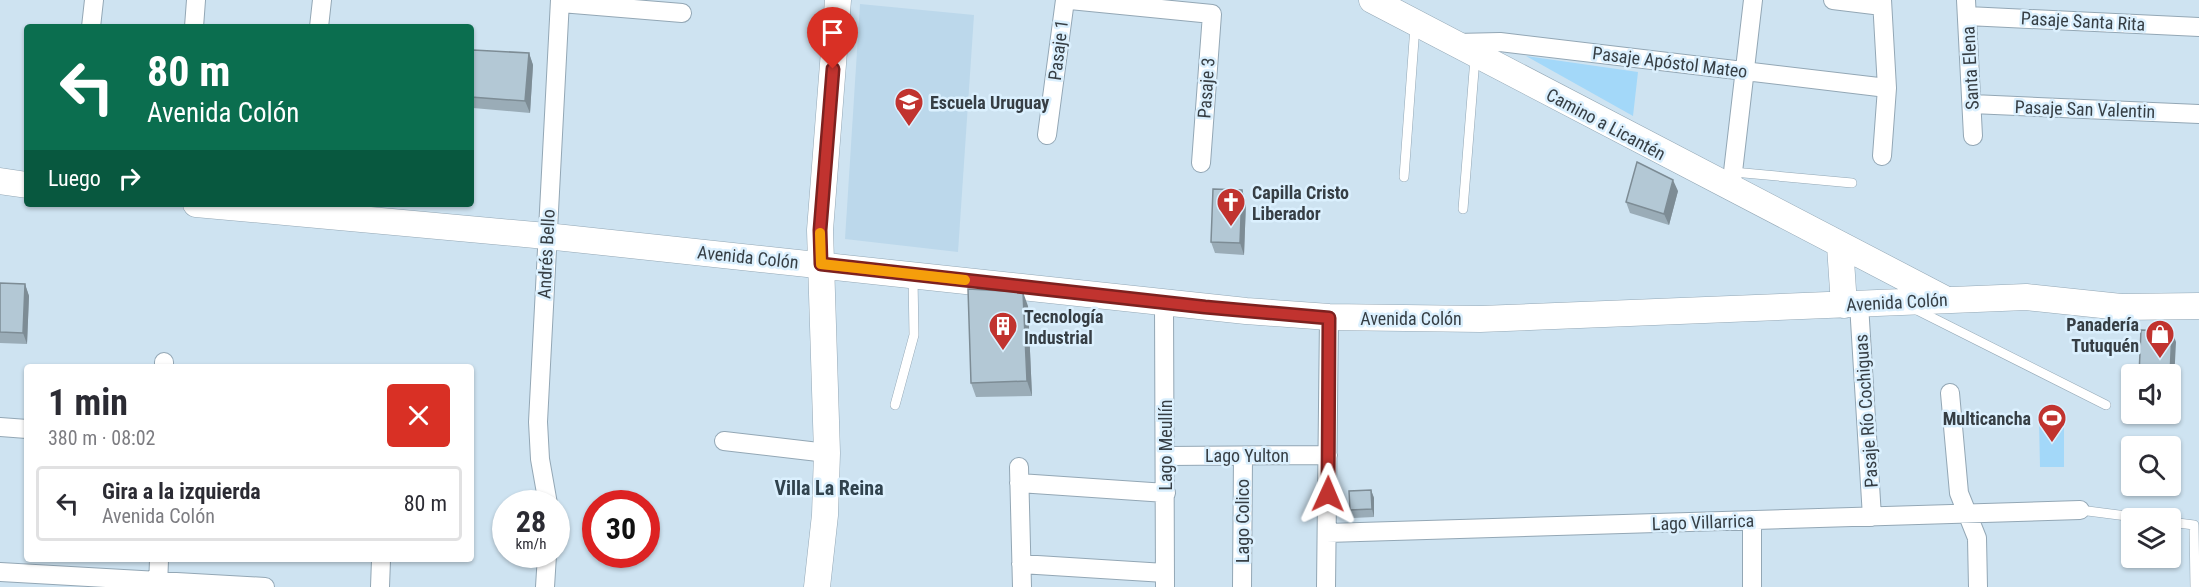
<!DOCTYPE html>
<html lang="es">
<meta charset="utf-8">
<style>
:root{--surface:#fff;--page:#f7f7f7;--text:#2b2b33;--muted:#7c7c81;--line:#e1e1e2}
body{margin:0;font-family:"Roboto Condensed",sans-serif;background:var(--page);color:var(--text);height:100vh;display:flex;flex-direction:column;font-size:22px;white-space:nowrap}
*{box-sizing:border-box;margin:0}
p{font-size:20px;color:var(--muted)}
.icon{flex:none;width:33px;height:33px;fill:none;stroke:currentColor;stroke-width:2;stroke-linecap:round;stroke-linejoin:round}
.map{position:relative;flex:1;overflow:hidden}
.details{position:absolute;left:24px;top:364px;width:450px;height:198px;display:flex;flex-direction:column;background:var(--surface);border-radius:6px;box-shadow:0 2px 4px #0004}
.details>*{flex:none}
.guide{position:absolute;left:24px;top:24px;width:450px;height:183px;border-radius:6px;box-shadow:0 2px 4px #0004;background:#0b6e4f;color:#fff;overflow:hidden}
.tools{position:absolute;left:2121px;top:364px;display:grid;gap:12px}
.tools a{display:grid;place-items:center;width:60px;height:60px;border-radius:6px;background:var(--surface);box-shadow:0 2px 4px #0004;font-size:30px}
.speed{position:absolute;left:492px;top:490px;display:flex;gap:12px;font-size:30px;font-weight:700;text-align:center}
.speed>*{display:grid;place-content:center;width:78px;height:78px;border-radius:50%;background:var(--surface);box-shadow:0 2px 4px #0004;line-height:1}
.speed small{font-size:15px;font-weight:400}
.speed .limit{border:9px solid #d22;background:#fff;color:#111}
.pin{position:absolute;display:grid;place-items:center;width:51px;height:51px;color:#fff;margin:-62px -26px;border-radius:50% 50% 50% 0;rotate:-45deg;box-shadow:0 0 6px #0007}
.pin .icon{rotate:45deg}
.me{position:absolute;width:66px;margin:-33px;rotate:1deg;stroke-linejoin:round;filter:drop-shadow(0 0 4px #0008)}
.turn{display:flex;align-items:center;gap:21px;height:126px;padding:0 24px;font-size:27px}
.turn .icon{width:78px;height:78px;stroke-width:2.5}
.turn b{display:block;font-size:42px;line-height:51px}
.then{display:flex;align-items:center;height:57px;padding:0 24px;background:#0003;gap:12px;font-size:22px}
.round{display:grid;place-items:center;flex:none;width:63px;height:63px;border-radius:6px;background:var(--page)}
.head{display:flex;align-items:center;justify-content:space-between;height:102px;padding:0 24px}
h1{font-size:36px;font-weight:700;line-height:45px}
ul{padding:0;list-style:none}
li{display:flex;align-items:center;gap:18px;height:75px;margin:0 12px 9px;padding:0 12px;border:3px solid var(--line);border-radius:6px}
li div{flex:1}
li b{display:block;font-size:22px}
li em{font-style:normal}
.map>svg:first-child{display:block}
.built{fill:#bcd8eb}
.green{fill:#a3d8f9}
.lines{fill:none;stroke-linecap:round;stroke-linejoin:round}
.lane-casing{stroke:#93a7b5;stroke-width:10}
.street-casing{stroke:#93a7b5;stroke-width:20}
.secondary-casing{stroke:#93a7b5;stroke-width:27}
.lane{stroke:#fff;stroke-width:9}
.street{stroke:#fff;stroke-width:18}
.secondary{stroke:#fff;stroke-width:26}
.wall{fill:#9aacb7}
.shaded-wall{fill:#7d8c95}
.building{fill:#b3c8d5;stroke:#7d8c95;stroke-width:1.5}
.route-casing{stroke:#7d211f;stroke-width:15}
.route{stroke:#c1332f;stroke-width:10}
.slow{stroke:#f59e0b;stroke-width:10}
.labels{text-anchor:middle;dominant-baseline:central;stroke-width:5;stroke-linejoin:round;paint-order:stroke}
.street-label{font-size:18px;fill:#363e44;stroke:#dbf0fe}
.poi-label{font-size:18px;font-weight:bold;fill:#363e44;stroke:#dbf0fe;text-anchor:start}
.neighbourhood-label{font-size:20px;font-weight:bold;fill:#30424d;stroke:#dbf0fe}
</style>
<div class="map">
<svg width="2199" height="587" viewBox="0 0 2199 587">
<rect width="100%" height="100%" fill="#cee3f1"/>
<!-- built -->
<path class="built" d="M860 4 974 15 958 252 845 239Z"/>
<!-- green -->
<path class="green" d="M1526 56 1638 72 1633 116Z
M2039 421H2064V467H2040Z"/>
<g class="lines">
<!-- lane casing -->
<g class="lane-casing">
<path id="lane" d="M1733 172 1852 183
M1404 177 1415 26
M1463 209 1475 58
M1915 309 2106 405
M895 405 914 335 913 278
M2080 510 2150 519
M2170 522 2194 525 2195 587"/>
</g>
<!-- street casing -->
<g class="street-casing">
<path id="street" d="M1070 0 1212 14 1201 163
M1833 0 1882 6
M1882 0 1887 88 1882 156
M1966 0 1973 136
M561 3 682 13
M1967 16 2199 27
M91 27 94 0
M194 27 196 0
M319 27 322 0
M1456 43 1500 42 1887 88
M1972 104 2199 114
M1047 135 1065 0
M1731 189 1753 0
M1164 303 1165 587
M1859 304 1872 517
M164 368V362
M1950 393 1959 493 1977 538 1978 587
M0 427 27 429
M724 441 827 453
M1166 456 1328 455
M1019 467 1022 587
M1019 483 1166 493
M548 504 540 459 538 422 560 0
M1327 533 2080 510
M1021 564 1165 573
M0 572 265 587
M158 587 159 560
M380 587 381 560
M545 587 547 555
M1242 587 1243 456
M1326 587 1329 317
M1752 587V520"/>
</g>
<!-- secondary casing -->
<g class="secondary-casing">
<path id="secondary" d="M1372 0 1945 299
M0 181 27 185
M196 204 546 236 1246 311 1329 317 1480 319 2026 297 2121 307 2199 306
M1840 246 1844 305
M817 587 825 515 827 453 820 230 838 0"/>
</g>
<!-- lane -->
<use href="#lane" class="lane"/>
<!-- street -->
<use href="#street" class="street"/>
<!-- secondary -->
<use href="#secondary" class="secondary"/>
</g>
<!-- wall -->
<path class="wall" d="M529 53 533 65 530 113 473 108 471 102V71Z
M1242 190 1246 202 1244 255 1215 253 1211 242Z
M1678 191 1669 225 1630 213 1626 202Z
M0 283 25 284 29 296 27 344 0 343Z
M1028 306 1032 396 976 397 971 383Z
M1371 490 1374 498V517L1353 518 1350 510Z"/>
<!-- shaded-wall -->
<path class="shaded-wall" d="M529 53 533 65 530 113 525 101Z
M1673 180 1678 191 1669 225 1664 214Z
M1242 190 1246 202 1244 255 1240 243Z
M25 284 29 296 27 344 23 333Z
M1023 292 1028 306 1032 396 1027 381Z
M2172 331 2176 342 2173 401 2170 394V375Z
M1371 490 1374 498V517L1372 509Z"/>
<!-- building -->
<path class="building" d="M473 50 529 53 525 101 471 97V71Z
M1637 162 1673 180 1664 214 1626 202Z
M1213 189 1242 190 1240 243 1211 242Z
M0 283 25 284 23 333 0 332Z
M968 289 1023 292 1027 381 971 383Z
M2141 330 2172 331 2170 375H2139Z
M1371 490 1372 509 1350 510 1349 491Z"/>
<g class="lines">
<!-- route casing -->
<g class="route-casing">
<path id="route" d="M833 69 820 230 821 264 1205 307 1329 318 1328 494"/>
</g>
<!-- route -->
<use href="#route" class="route"/>
<!-- slow -->
<path class="slow" d="M820 233 821 264 965 280"/>
</g>
<!-- icons -->
<defs>
<g id="school-pin" transform="scale(1.5)"><path d="M0 17L-7.5 6A9.5 9.5 0 1 1 7.5 6Z" fill="#c1332f" stroke="#dbf0fe"/><path d="M0-5L7-2L0 1L-7-2ZM-4 1L0 2.5L4 1V4Q0 6-4 4Z" fill="#fff"/></g>
<g id="church-pin" transform="scale(1.5)"><path d="M0 17L-7.5 6A9.5 9.5 0 1 1 7.5 6Z" fill="#c1332f" stroke="#dbf0fe"/><path d="M-1.2-6h2.4v3.5h3.3v2.4h-3.3V6h-2.4V-.1h-3.3v-2.4h3.3Z" fill="#fff"/></g>
<g id="building-pin" transform="scale(1.5)"><path d="M0 17L-7.5 6A9.5 9.5 0 1 1 7.5 6Z" fill="#c1332f" stroke="#dbf0fe"/><path d="M-4-6H4V6H1V3H-1V6H-4ZM-2.5-4.3h1.7v1.8h-1.7ZM.8-4.3h1.7v1.8H.8ZM-2.5-1h1.7V.8h-1.7ZM.8-1h1.7V.8H.8Z" fill="#fff"/></g>
<g id="shop-pin" transform="scale(1.5)"><path d="M0 17L-7.5 6A9.5 9.5 0 1 1 7.5 6Z" fill="#c1332f" stroke="#dbf0fe"/><path d="M-5-2.5h2.3a2.7 3.5 0 0 1 5.4 0H5L5.5 6h-11ZM-1.5-2.5h3a1.5 2.3 0 0 0-3 0Z" fill="#fff"/></g>
<g id="stadium-pin" transform="scale(1.5)"><path d="M0 17L-7.5 6A9.5 9.5 0 1 1 7.5 6Z" fill="#c1332f" stroke="#dbf0fe"/><path d="M0-5a6.5 5 0 1 0 0 10a6.5 5 0 1 0 0-10ZM-3.5-1.8h7v3.6h-7Z" fill="#fff"/></g>
</defs>
<g fill-rule="evenodd">
<use href="#school-pin" x="909" y="102"/>
<use href="#church-pin" x="1231" y="202"/>
<use href="#building-pin" x="1003" y="326"/>
<use href="#shop-pin" x="2160" y="334"/>
<use href="#stadium-pin" x="2052" y="418"/>
</g>
<g class="labels">
<!-- street labels -->
<g class="street-label">
<text transform="translate(2083 21) rotate(3)">Pasaje Santa Rita</text>
<text transform="translate(1058 50) rotate(-83)">Pasaje 1</text>
<text transform="translate(1670 62) rotate(7)">Pasaje Apóstol Mateo</text>
<text transform="translate(1970 68) rotate(-93)">Santa Elena</text>
<text transform="translate(1206 88) rotate(-86)">Pasaje 3</text>
<text transform="translate(2085 109) rotate(2)">Pasaje San Valentin</text>
<text transform="translate(1606 124) rotate(28)">Camino a Licantén</text>
<text transform="translate(546 254) rotate(-87)">Andrés Bello</text>
<text transform="translate(748 257) rotate(6)">Avenida Colón</text>
<text transform="translate(1897 302) rotate(-3)">Avenida Colón</text>
<text x="1411" y="318">Avenida Colón</text>
<text transform="translate(1866 411) rotate(-94)">Pasaje Río Cochiguas</text>
<text transform="translate(1165 445) rotate(-90)">Lago Meullín</text>
<text x="1247" y="455">Lago Yulton</text>
<text transform="translate(1242 521) rotate(-90)">Lago Colico</text>
<text transform="translate(1703 522) rotate(-2)">Lago Villarrica</text>
</g>
<!-- poi labels -->
<g class="poi-label">
<text x="930" y="102">Escuela Uruguay</text>
<text x="1252" y="192">Capilla Cristo<tspan x="1252" dy="21">Liberador</tspan></text>
<text x="1024" y="316">Tecnología<tspan x="1024" dy="21">Industrial</tspan></text>
<text x="2139" y="324" text-anchor="end">Panadería<tspan x="2139" dy="21">Tutuquén</tspan></text>
<text x="2031" y="418" text-anchor="end">Multicancha</text>
</g>
<!-- neighbourhood labels -->
<g class="neighbourhood-label">
<text x="829" y="488">Villa La Reina</text>
</g>
</g>
</svg>
<div class="tools">
<a><svg class="icon" aria-label="sound" viewBox="0 0 24 24"><path d="M4 9h4l5-4v14l-5-4H4zM17 9q2 3 0 6"/></svg></a>
<a><svg class="icon" aria-label="search" viewBox="0 0 24 24"><circle cx="10" cy="10" r="6"/><path d="M15 15l6 6"/></svg></a>
<a><svg class="icon" aria-label="layers" viewBox="0 0 24 24"><path d="M12 4l9 5-9 5-9-5zM3 14l9 5 9-5"/></svg></a>
</div>
<div class="speed"><div>28<small>km/h</small></div><div class="limit">30</div></div>
<div class="pin" style="left:833px;top:69px;background:#d93025"><svg class="icon" aria-label="arrive" viewBox="0 0 24 24"><path d="M6 21V4h12l-3 4 3 4H6"/></svg></div>
<svg class="me" style="left:1328px;top:494px" viewBox="-20 -20 40 40"><path d="M0-17L14 15 0 8-14 15z" fill="#c1332f" stroke="#fff" stroke-width="4"/></svg>
<div class="guide">
<div class="turn"><svg class="icon" aria-label="left" viewBox="0 0 24 24"><path d="M17 20v-9H6M10 6l-5 5 5 5"/></svg><div><b>80 m</b>Avenida Colón</div></div>
<div class="then">Luego<svg class="icon" aria-label="right" viewBox="0 0 24 24"><path d="M7 20v-9h11M14 6l5 5-5 5"/></svg></div>
</div>
<section class="details">
<div class="head"><div><h1>1 min</h1><p>380 m · 08:02</p></div><a class="round" style="background:#d93025;color:#fff"><svg class="icon" aria-label="close" viewBox="0 0 24 24"><path d="M6 6l12 12M18 6L6 18"/></svg></a></div>
<ul>
<li><svg class="icon" aria-label="left" viewBox="0 0 24 24"><path d="M17 20v-9H6M10 6l-5 5 5 5"/></svg><div><b>Gira a la izquierda</b><p>Avenida Colón</p></div><em>80 m</em></li>
</ul>
</section>
</div>
